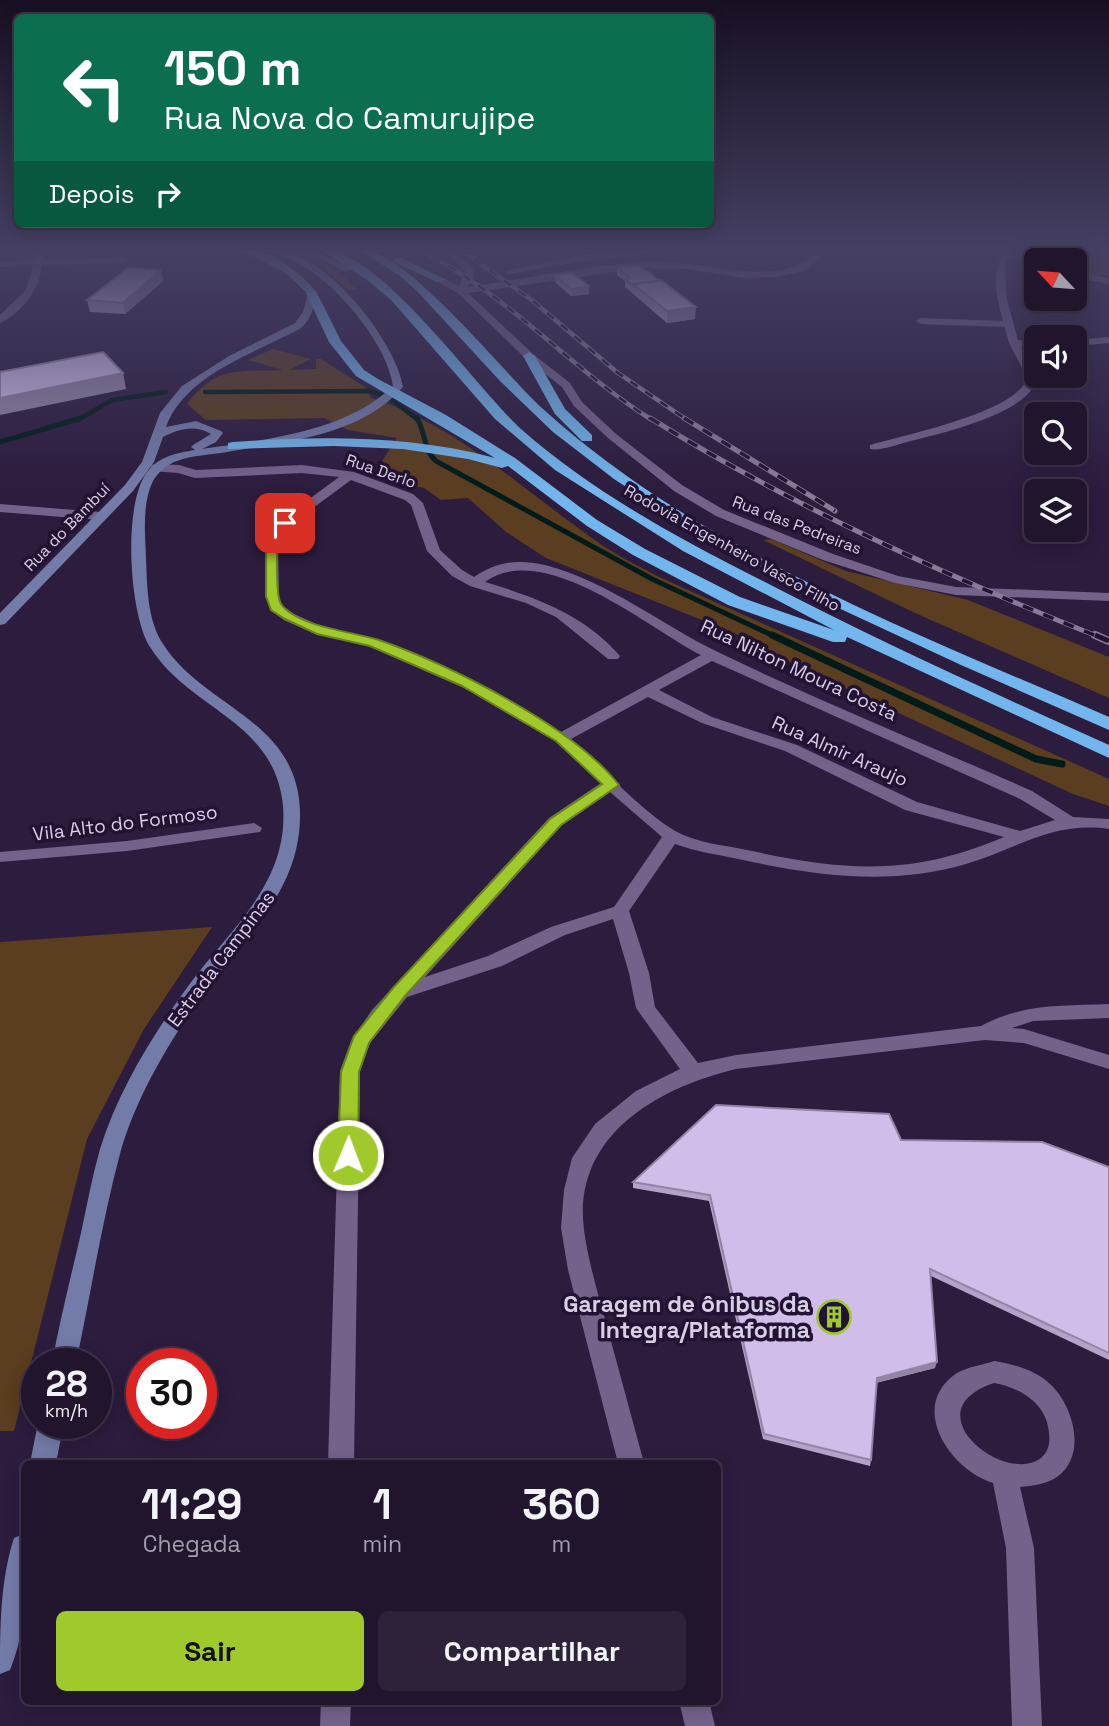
<!DOCTYPE html>
<html lang="pt">
<meta charset="utf-8">
<style>
:root{--surface:#21152e;--page:#2d223a;--text:#f1f3f6;--muted:#a29faa;--line:#3e344a;--accent:#a0ca2c}
body{margin:0;font-family:"Space Grotesk",sans-serif;background:var(--page);color:var(--text);height:100vh;display:flex;flex-direction:column;font-size:26px;white-space:nowrap}
*{box-sizing:border-box;margin:0}
p{font-size:23px;color:var(--muted)}
.icon{flex:none;width:38px;height:38px;fill:none;stroke:currentColor;stroke-width:2;stroke-linecap:round;stroke-linejoin:round}
.map{position:relative;flex:1;overflow:hidden}
.side{position:absolute;left:21px;top:1460px;width:700px;height:245px;display:flex;flex-direction:column;background:var(--surface);border-radius:10px;box-shadow:0 4px 18px #0003,0 0 0 2px var(--line)}
.side>*{flex:none}
.guide{position:absolute;left:14px;top:14px;width:700px;height:214px;border-radius:10px;box-shadow:0 4px 18px #0003,0 0 0 2px var(--line);background:#0b6e4f;color:#fff;overflow:hidden}
.needle{width:46px;rotate:296deg}
.fabs{position:absolute;left:1024px;top:248px;display:grid;gap:14px}
.fabs a{display:grid;place-items:center;width:63px;height:63px;border-radius:10px;background:var(--surface);box-shadow:0 4px 18px #0003,0 0 0 2px var(--line);font-size:35px}
.speed{position:absolute;left:21px;top:1348px;display:flex;gap:14px;font-size:35px;font-weight:700;text-align:center}
.speed>*{display:grid;place-content:center;width:91px;height:91px;border-radius:50%;background:var(--surface);box-shadow:0 4px 18px #0003,0 0 0 2px var(--line);line-height:1}
.speed small{font-size:18px;font-weight:400}
.speed .limit{border:10px solid #d22;background:#fff;color:#111}
.pin{position:absolute;display:grid;place-items:center;width:60px;height:60px;color:#fff;margin:-30px;border-radius:14px;box-shadow:0 4px 10px #0006}
.me{position:absolute;width:77px;margin:-38px;rotate:1deg;stroke-linejoin:round;filter:drop-shadow(0 0 5px #0008)}
.turn{display:flex;align-items:center;gap:24px;height:147px;padding:0 35px;font-size:32px}
.turn .icon{width:91px;height:91px;stroke-width:2.5}
.turn b{display:block;font-size:49px;line-height:60px}
.then{display:flex;align-items:center;height:66px;padding:0 35px;background:#0003;gap:14px;font-size:26px}
.eta{display:flex;justify-content:space-evenly;align-items:center;height:119px;text-align:center}
.eta b{font-size:42px;font-weight:800;line-height:49px}
.action{display:flex;gap:14px;margin-top:auto;padding:14px 35px}
.action a{flex:1;height:80px;border-radius:10px;background:var(--accent);color:#111;font-size:28px;font-weight:800;line-height:80px;text-align:center}
.action a+a{background:var(--page);color:var(--text)}
.map>svg:first-child{display:block}
.green{fill:#5b3d1f}
.lines{fill:none;stroke-linecap:round;stroke-linejoin:round}
.stream-far2{stroke:#001b18;stroke-width:4.5}
.stream-far1{stroke:#001b18;stroke-width:5}
.stream{stroke:#001b18;stroke-width:7}
.street{fill:#73628a;fill-rule:evenodd}
.secondary{fill:#737ba8;fill-rule:evenodd}
.primary{fill:#7294c5;fill-rule:evenodd}
.highway{fill:#72b6ed;fill-rule:evenodd}
.rail-far2-casing{stroke:#887b97;stroke-width:4.5}
.rail-far1-casing{stroke:#887b97;stroke-width:5}
.rail-casing{stroke:#887b97;stroke-width:8}
.rail-far2{stroke:#221234;stroke-width:2.5;stroke-dasharray:9;stroke-linecap:butt}
.rail-far1{stroke:#221234;stroke-width:3.5;stroke-dasharray:11;stroke-linecap:butt}
.rail{stroke:#221234;stroke-width:5;stroke-dasharray:15;stroke-linecap:butt}
.wall{fill:#b3a3c9}
.shaded-wall{fill:#9284a4}
.building{fill:#d0bdea;stroke:#9284a4;stroke-width:2}
.route{fill:#a0ca2c;stroke:#68831d;stroke-width:2}
.labels{text-anchor:middle;dominant-baseline:central;stroke-width:7;stroke-linejoin:round;paint-order:stroke}
.far-street-label{font-size:16px;fill:#d8cfe5;stroke:#221234}
.street-label{font-size:19px;fill:#d8cfe5;stroke:#221234}
.near-poi-label{font-size:23px;font-weight:bold;fill:#d8cfe5;stroke:#221234;text-anchor:end}
</style>
<div class="map">
<svg width="1109" height="1726" viewBox="0 0 1109 1726">
<rect width="100%" height="100%" fill="#2c1c3e"/>
<!-- green -->
<path class="green" d="M287 249C314 249 338 271 357 289L348 290 321 266Z
M1109 252V275H1090L1075 264 1074 261 1065 258 1066 255Z
M273 349 311 359 289 370 316 369V359H321L365 387 371 398C456 425 521 488 592 538 612 553 635 564 657 576L1109 779V806L1073 794 808 671 732 632 546 558 506 532 468 498 441 500 424 488 392 480 397 475 377 469 397 438 348 430 324 418 206 420 187 404C217 365 239 372 283 370L248 360Z
M771 539 846 571 968 600 1109 657V698L915 613 763 540Z
M212 927 144 1029 87 1139 14 1431H0V942Z"/>
<g class="lines">
<!-- stream-far2 -->
<path class="stream-far2" d="M205 392 369 391 388 397 418 420
M78 420 112 400 166 392"/>
<!-- stream-far1 -->
<path class="stream-far1" d="M417 418C425 431 424 451 436 461L652 579 776 637
M0 442 81 418"/>
<!-- stream -->
<path class="stream" d="M772 635 1036 759 1062 764"/>
<!-- street -->
<path class="street" d="M34 249H42L43 260 125 257 129 260 125 263 42 265C40 289 22 313 0 323V315L26 290 33 266 0 267V261L34 260Z
M441 249H450L473 267 474 276 468 287C525 279 584 266 642 262 686 259 730 275 774 271 795 269 805 262 820 249H829L807 270 776 277 745 278 687 269 642 268 468 293 533 354 570 383 582 402 616 434 682 485 724 510 833 554 898 576 956 587 1109 593V601L956 595 895 583 823 560 716 516 674 491 608 438 574 406 562 387 525 358 458 293 438 282V278L441 277 459 286 465 270Z
M646 249H658L639 256 583 261 509 274 504 271 583 255Z
M1002 249H1010L1012 254 1108 249 1104 252 1008 259 1004 264 1007 300 1018 340 1036 342V348L1021 347 1037 377C1032 414 937 434 907 442 895 445 881 451 870 449V445C901 436 1022 411 1027 377L1009 343 1005 327 921 324 916 321 921 318 1003 321C997 299 990 272 1004 253Z
M1074 271 1109 278V284L1074 277Z
M1109 337V343L1074 346V340Z
M155 464 179 465 196 470 302 465 354 472 413 494 423 503 440 550 462 570 474 577C497 561 519 559 545 565 610 582 661 625 720 653 823 703 928 745 1032 791L1073 817 1109 819V829C1052 821 1017 849 966 864 891 886 818 876 743 860 720 855 697 852 675 844L629 911 649 973 655 1007 698 1063 736 1055 981 1026C1024 1003 1062 1006 1109 1004V1018L1033 1021 1012 1028 1024 1029 1109 1055V1069L1024 1043 985 1040 736 1069C657 1088 572 1136 584 1230 588 1260 597 1290 605 1319 618 1367 631 1415 644 1463H618L568 1270 561 1228 564 1190 572 1158 595 1124 636 1091 680 1069 636 1008 629 973 613 919 565 935 502 966 407 997 370 1043 360 1071 354 1463H328L340 1071 351 1041 372 1010 549 818 601 783 555 741 461 686 371 646 316 634 284 620 271 610 265 596 266 543 281 520 339 477 302 473 195 478 178 473 151 471V465ZM351 480 405 500 411 505 427 551 452 576 470 586 526 603 556 617 608 659H618L620 656C585 615 535 597 485 582 544 539 648 628 701 655L561 732 471 680 380 640 325 628 294 614 282 605 279 596 278 543 290 525ZM712 661 1020 799 1055 820 1020 831 917 802 797 745 712 717 659 690ZM648 697 702 723 785 751 905 810 1004 837C910 877 845 871 747 850 723 845 697 843 675 831 640 810 602 767 571 739ZM610 792 662 837 614 907 551 927 488 956 425 977 561 826Z
M0 504 100 512 106 516 100 520 0 512Z
M254 823 262 828 260 832 127 851 0 862V852L127 841Z
M994 1361C1013 1364 1035 1370 1050 1384 1073 1405 1088 1455 1057 1477 1046 1484 1033 1486 1020 1487L1034 1548 1042 1726H1012L1006 1548 993 1483C950 1470 907 1406 957 1373 967 1367 983 1365 994 1361ZM994 1383C1021 1388 1047 1404 1049 1433 1050 1443 1049 1451 1041 1458 1005 1486 910 1411 994 1383Z
M321 1701H351L350 1726H320Z
M679 1701H709L715 1726H685Z"/>
<!-- secondary -->
<path class="secondary" d="M269 249C320 245 396 340 403 387 362 435 286 442 227 452 211 455 192 455 177 461 168 464 158 472 153 481 142 503 145 533 146 557 147 584 147 620 163 644 204 708 297 719 300 811 302 892 243 937 200 998 168 1044 137 1096 121 1150 102 1220 91 1293 76 1363H52C60 1320 71 1276 81 1233 87 1205 92 1177 100 1149 118 1091 153 1034 189 985 230 929 289 883 283 806 275 720 189 710 150 647 129 614 122 502 148 471 160 456 177 453 195 450L191 447 193 445 211 434C195 424 178 429 163 437L154 462 133 491 5 624 0 625V613L125 485 142 462 160 413 182 386 229 356 295 323 303 312 309 291 317 293C314 305 312 318 302 327 294 333 282 337 273 342 233 362 182 383 166 427L196 421 221 431 223 433 216 442 202 449C266 439 344 433 393 386 387 345 342 291 308 269 296 260 280 257 269 249Z
M299 249H309L353 269 345 271Z
M38 1423H64L56 1463H30Z
M24 1534C28 1577 27 1629 10 1670L0 1674C0 1629 0 1581 14 1538Z"/>
<!-- primary -->
<path class="primary" d="M239 249C267 247 300 271 317 293L309 295 286 273Z"/>
<!-- highway -->
<path class="highway" d="M320 249C375 244 479 391 521 429 591 491 676 537 759 579 874 639 991 692 1109 745V758L847 637 845 642H833L728 605 633 555 587 526 508 466 502 468 468 459 403 449 334 446 228 449V443L233 442C321 436 409 435 495 458L356 376 329 342 306 293 316 291 341 341 364 370 378 379 446 415 515 458 597 520 645 549 740 597 834 630 683 551 555 470 495 419 392 301 370 282Z
M358 249C403 245 506 376 543 409 698 550 918 634 1109 717V730L961 665 817 598 679 522 614 479 553 432 500 381 417 291 400 276Z
M394 258H402L446 280 437 282 394 262Z
M529 352 535 356 565 409 592 435V441H582L555 414 523 356Z"/>
<!-- rail-far2 casing -->
<g class="rail-far2-casing">
<path id="rail-far2" d="M416 249C506 291 569 368 652 420
M460 249 533 301 618 373 687 420"/>
</g>
<!-- rail-far1 casing -->
<g class="rail-far1-casing">
<path id="rail-far1" d="M650 418C792 506 944 575 1099 637
M684 418 835 511"/>
</g>
<!-- rail casing -->
<g class="rail-casing">
<path id="rail" d="M1095 635 1109 641"/>
</g>
<!-- rail-far2 -->
<use href="#rail-far2" class="rail-far2"/>
<!-- rail-far1 -->
<use href="#rail-far1" class="rail-far1"/>
<!-- rail -->
<use href="#rail" class="rail"/>
</g>
<!-- wall -->
<path class="wall" d="M617 267 695 319 667 323 625 287V281L617 275Z
M161 270 163 281 125 314 90 312 87 300Z
M555 275 589 286V294L571 296 555 282Z
M901 1140 1109 1167V1360L931 1276 935 1368 876 1383 871 1460 870 1466 763 1439 709 1201 633 1188V1182Z"/>
<!-- shaded-wall -->
<path class="shaded-wall" d="M161 270 163 281 125 314 123 303Z
M589 286V294L571 296V289Z
M696 307 695 319 667 323V311Z
M123 373 126 389 0 415V398Z
M937 1362 935 1368 875 1383 877 1378Z"/>
<!-- building -->
<path class="building" d="M640 265 659 281 633 284V286L625 279 630 278 617 267Z
M128 268 161 270 123 303 87 300Z
M572 273 589 286 571 289 555 275Z
M661 280 696 307 667 311 633 284Z
M103 352 123 373 0 398V372Z
M716 1105 889 1114 901 1140 1042 1142 1109 1167V1353L930 1269 937 1362 877 1378 871 1460 764 1434 710 1195 633 1182Z"/>
<!-- sky -->
<linearGradient id="sky" x2="0" y2="1"><stop stop-color="#180f22"/><stop offset="0.51" stop-color="#454063"/><stop offset="1" stop-color="#454063" stop-opacity="0"/></linearGradient>
<rect width="1109" height="490" fill="url(#sky)"/>
<!-- route -->
<path class="route" d="M281 521 291 523C287 529 282 535 279 541 276 549 276 597 281 604 297 627 355 632 379 640 450 665 573 726 619 785L561 825 405 996 369 1043 359 1072 358 1155 355 1161 348 1163 341 1161 338 1155 341 1072 354 1036 393 988 550 819 602 784 556 741 462 686 370 646 317 634 285 619 271 610 266 596V543Z"/>
<!-- icons -->
<defs>
<g id="building-ring" transform="scale(1.75)"><circle r="9.5" fill="#221234" stroke="#a0ca2c" stroke-width="1.5"/><path d="M-4-6H4V6H1V3H-1V6H-4ZM-2.5-4.3h1.7v1.8h-1.7ZM.8-4.3h1.7v1.8H.8ZM-2.5-1h1.7V.8h-1.7ZM.8-1h1.7V.8H.8Z" fill="#a0ca2c"/></g>
</defs>
<g fill-rule="evenodd">
<use href="#building-ring" x="834" y="1317"/>
</g>
<g class="labels">
<!-- far-street labels -->
<g class="far-street-label">
<text transform="translate(381 471) rotate(19)">Rua Derlo</text>
<text transform="translate(797 525) rotate(21)">Rua das Pedreiras</text>
<text transform="translate(67 527) rotate(-46)">Rua do Bambuí</text>
<text transform="translate(732 548) rotate(29)">Rodovia Engenheiro Vasco Filho</text>
</g>
<!-- street labels -->
<g class="street-label">
<text transform="translate(799 670) rotate(25)">Rua Nilton Moura Costa</text>
<text transform="translate(840 751) rotate(24)">Rua Almir Araujo</text>
<text transform="translate(125 823) rotate(-7)">Vila Alto do Formoso</text>
<text transform="translate(221 959) rotate(-53)">Estrada Campinas</text>
</g>
<!-- near-poi labels -->
<g class="near-poi-label">
<text x="810" y="1304">Garagem de ônibus da<tspan x="810" dy="26">Integra/Plataforma</tspan></text>
</g>
</g>
</svg>
<div class="fabs">
<a><svg class="needle" viewBox="-14 -14 28 28"><path d="M0-13l5 13h-10z" fill="#e53935"/><path d="M0 13l5-13h-10z" fill="#a29faa"/></svg></a>
<a><svg class="icon" aria-label="sound" viewBox="0 0 24 24"><path d="M4 9h4l5-4v14l-5-4H4zM17 9q2 3 0 6"/></svg></a>
<a><svg class="icon" aria-label="search" viewBox="0 0 24 24"><circle cx="10" cy="10" r="6"/><path d="M15 15l6 6"/></svg></a>
<a><svg class="icon" aria-label="layers" viewBox="0 0 24 24"><path d="M12 4l9 5-9 5-9-5zM3 14l9 5 9-5"/></svg></a>
</div>
<div class="speed"><div>28<small>km/h</small></div><div class="limit">30</div></div>
<div class="pin" style="left:285px;top:523px;background:#d93025"><svg class="icon" aria-label="arrive" viewBox="0 0 24 24"><path d="M6 21V4h12l-3 4 3 4H6"/></svg></div>
<svg class="me" style="left:348px;top:1155px" viewBox="-20 -20 40 40"><circle r="17" fill="#a0ca2c" stroke="#fff" stroke-width="3"/><path d="M0-11L8 9 0 5-8 9z" fill="#fff"/></svg>
<div class="guide">
<div class="turn"><svg class="icon" aria-label="left" viewBox="0 0 24 24"><path d="M17 20v-9H6M10 6l-5 5 5 5"/></svg><div><b>150 m</b>Rua Nova do Camurujipe</div></div>
<div class="then">Depois<svg class="icon" aria-label="right" viewBox="0 0 24 24"><path d="M7 20v-9h11M14 6l5 5-5 5"/></svg></div>
</div>
<section class="side">
<div class="eta">
<div><b>11:29</b><p>Chegada</p></div>
<div><b>1</b><p>min</p></div>
<div><b>360</b><p>m</p></div>
</div>
<div class="action"><a>Sair</a><a>Compartilhar</a></div>
</section>
</div>
